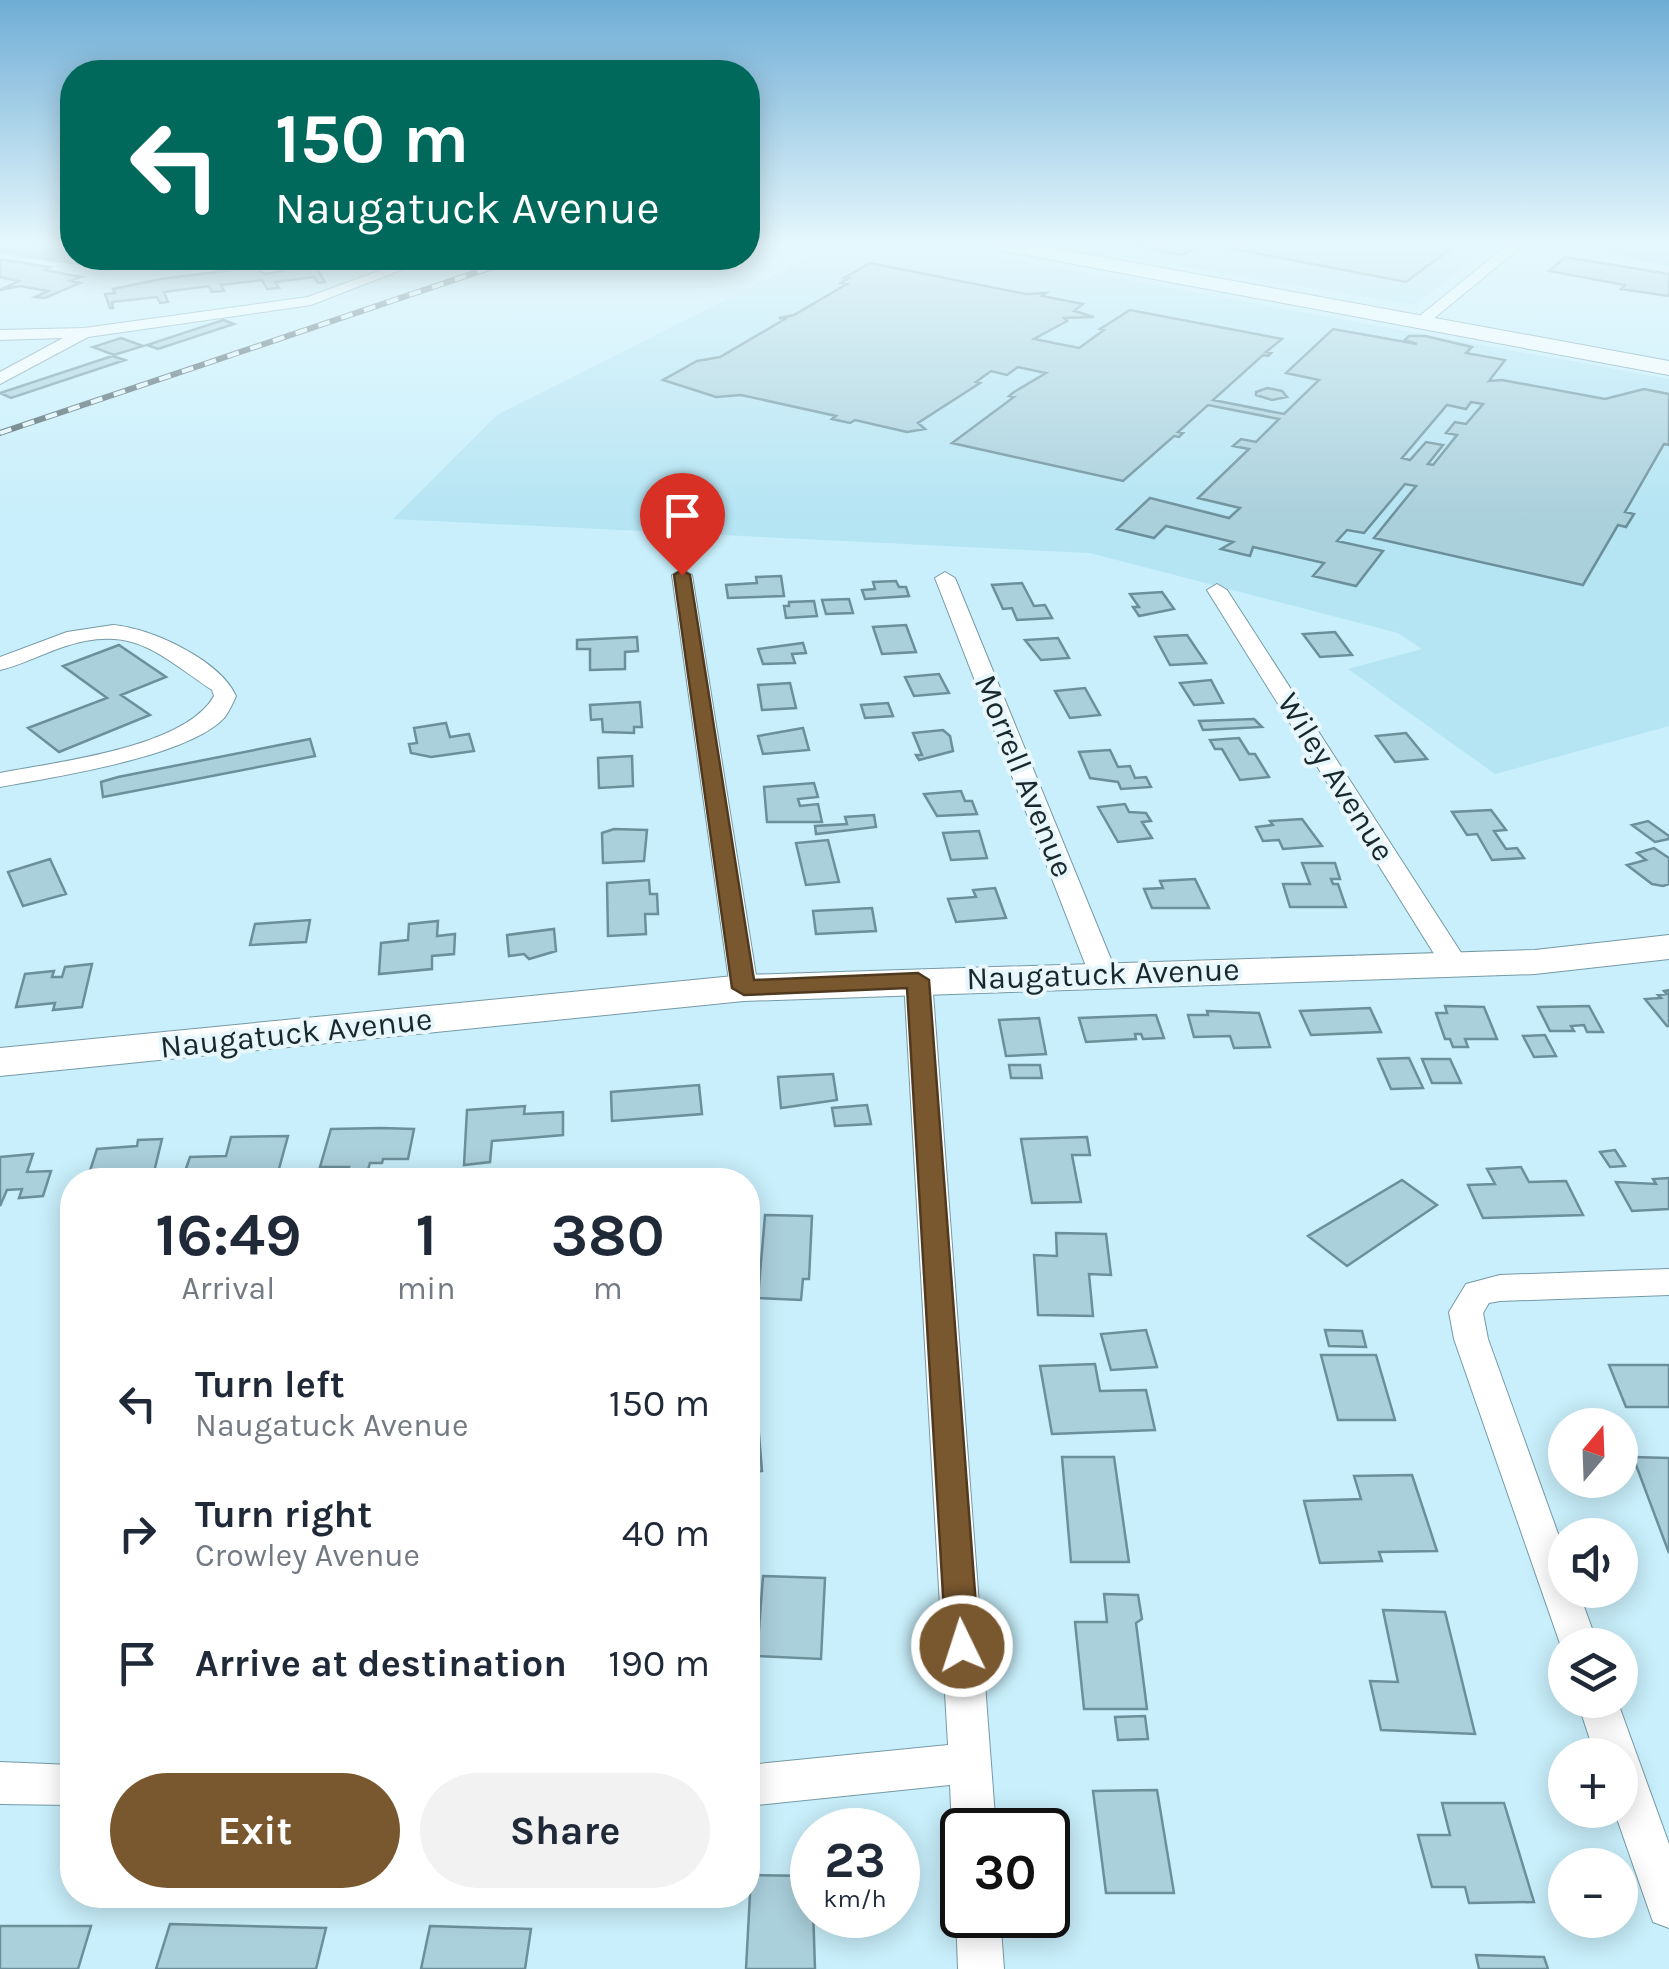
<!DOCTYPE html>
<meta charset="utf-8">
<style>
:root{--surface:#fff;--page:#f2f2f3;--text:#1f2937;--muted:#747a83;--accent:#7a582f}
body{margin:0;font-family:Karla,sans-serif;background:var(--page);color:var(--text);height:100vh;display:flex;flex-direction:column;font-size:38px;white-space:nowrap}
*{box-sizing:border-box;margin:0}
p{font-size:32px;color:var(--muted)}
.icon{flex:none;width:55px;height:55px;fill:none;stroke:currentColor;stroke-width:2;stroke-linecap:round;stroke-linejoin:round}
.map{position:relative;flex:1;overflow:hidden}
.sheet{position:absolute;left:60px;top:1168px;width:700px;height:740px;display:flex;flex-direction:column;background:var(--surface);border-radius:40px;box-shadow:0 5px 25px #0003}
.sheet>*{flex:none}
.banner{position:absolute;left:60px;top:60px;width:700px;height:210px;border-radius:40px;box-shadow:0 5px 25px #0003;background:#00695c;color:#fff;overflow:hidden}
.needle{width:65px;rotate:19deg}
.buttons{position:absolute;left:1548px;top:1408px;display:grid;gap:20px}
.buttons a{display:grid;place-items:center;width:90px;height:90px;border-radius:50%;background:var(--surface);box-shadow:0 5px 25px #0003;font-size:50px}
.speed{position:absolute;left:790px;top:1808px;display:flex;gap:20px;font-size:50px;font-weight:700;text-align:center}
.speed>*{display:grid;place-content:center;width:130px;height:130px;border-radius:50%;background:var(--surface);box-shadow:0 5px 25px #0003;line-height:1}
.speed small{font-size:25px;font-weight:400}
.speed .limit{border:5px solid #111;border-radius:15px;background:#fff;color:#111}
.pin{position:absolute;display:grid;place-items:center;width:85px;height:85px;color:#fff;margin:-102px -42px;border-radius:50% 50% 50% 0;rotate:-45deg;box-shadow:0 0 10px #0007}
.pin .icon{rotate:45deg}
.me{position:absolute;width:110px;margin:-55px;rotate:356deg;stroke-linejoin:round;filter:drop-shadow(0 0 8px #0008)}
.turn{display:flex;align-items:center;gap:35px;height:210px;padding:0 50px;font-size:45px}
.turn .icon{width:130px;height:130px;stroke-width:2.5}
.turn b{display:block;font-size:70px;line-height:85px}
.eta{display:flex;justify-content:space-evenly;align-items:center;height:170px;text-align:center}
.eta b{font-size:60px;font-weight:700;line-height:70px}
.action{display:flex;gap:20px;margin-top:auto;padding:20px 50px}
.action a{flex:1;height:115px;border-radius:60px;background:var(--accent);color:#fff;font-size:40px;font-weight:700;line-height:115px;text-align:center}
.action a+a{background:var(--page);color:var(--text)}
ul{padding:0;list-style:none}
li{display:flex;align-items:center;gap:30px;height:130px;padding:0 50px}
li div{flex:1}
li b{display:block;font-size:38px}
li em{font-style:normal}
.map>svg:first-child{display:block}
.built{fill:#b5e4f3}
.green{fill:#92daf0}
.water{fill:#5ba3b8}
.building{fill:#aad0dc;stroke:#6c909b;stroke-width:2.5;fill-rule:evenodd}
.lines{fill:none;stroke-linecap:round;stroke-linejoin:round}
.street-casing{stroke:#759aa5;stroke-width:2}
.secondary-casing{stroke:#759aa5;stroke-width:2}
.street{fill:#fff;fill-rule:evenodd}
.secondary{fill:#fff;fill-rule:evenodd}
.rail-casing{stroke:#465b62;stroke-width:6}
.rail{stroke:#e8f7fc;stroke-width:4;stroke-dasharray:12;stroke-linecap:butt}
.route{fill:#7a582f;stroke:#4f391f;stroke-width:2.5}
.labels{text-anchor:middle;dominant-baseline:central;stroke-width:8;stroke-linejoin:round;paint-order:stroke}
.street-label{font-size:32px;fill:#19282d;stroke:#e8f7fc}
</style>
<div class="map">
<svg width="1669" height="1969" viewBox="0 0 1669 1969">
<rect width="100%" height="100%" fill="#c8effb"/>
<!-- built -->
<path class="built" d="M841 242H918L1669 379V726L1495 774 1348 669 1422 649 1398 633 1090 553 393 519 497 415Z
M1032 242H1495L1415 305Z"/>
<!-- green -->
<path class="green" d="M1669 242V266L1561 243 1562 242Z"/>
<!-- water -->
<path class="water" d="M0 242H72V258H286C192 280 94 270 0 253Z"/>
<!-- building -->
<path class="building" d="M1117 242H1460L1406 282 1203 243 1182 255Z
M1565 257 1669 274V296L1621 289 1625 285 1549 271Z
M0 259 50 267 44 270 81 277 70 281 80 283 45 298 35 297 48 291 20 286 0 290 19 281 0 277Z
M870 263 1026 294 1046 293 1042 296 1083 304 1074 311 1094 317 1064 318 1067 321 1034 339 1079 348 1104 330 1100 329 1130 310 1282 339 1266 352 1271 353 1268 356 1263 355 1213 400 1284 414 1319 380 1286 373 1333 329 1417 344 1405 340 1409 336H1425L1472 347 1466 353 1505 360 1489 381 1502 380 1605 399 1644 389 1669 394V445L1664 444 1625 512 1634 514 1626 527 1618 525 1583 585 1374 538 1416 486 1405 484 1364 533 1347 530 1337 541 1383 551 1356 586 1313 576 1324 563 1253 547 1250 556 1221 549 1233 542 1166 526 1154 538 1117 529 1150 498 1229 518 1240 508 1198 498 1249 449 1233 446 1241 439 1256 442 1279 419 1208 405 1178 432 1183 433 1179 437 1174 436 1123 481 952 443 1014 397 1009 396 1014 392 1046 373 1018 367 1007 375 991 371 976 382 980 383 918 423 925 429 907 432 855 420 850 423 832 419 836 416 741 395 716 397 663 380 697 361 720 357 785 319 779 318 794 315 847 284 841 283 849 278H844ZM1471 402 1483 404 1466 424 1455 422 1446 433 1457 435 1433 465 1428 464 1443 445 1426 442 1410 460 1402 458 1447 405 1466 409Z
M307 266 316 268 325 282 318 283 314 277 275 282 279 288 267 289 262 280 221 285 224 291 212 292 209 286 164 292 168 302 160 303 157 297 112 302 113 308H110L105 294 115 293 113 289 161 279 254 267 265 274Z
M223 320 234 324 158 349 147 345Z
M121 338 143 346 114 355 93 347Z
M112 356 125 360 11 398 0 393Z
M1267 388 1282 391 1287 397 1272 400 1256 395V392Z
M781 576 784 596 728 598 726 585 757 583 756 577Z
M896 581 899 587H906L909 596 865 599 862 590 875 589 873 582Z
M1022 583 1034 606 1045 605 1052 618 1017 620 1012 608 1003 609 992 585Z
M1162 592 1174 609 1139 616 1133 607H1139L1130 594Z
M849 599 853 613 826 614 822 600Z
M814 601 817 616 786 618 784 606H789V602Z
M906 625 916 652 882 654 873 627Z
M1335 632 1352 655 1320 657 1303 634Z
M1187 635 1206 663 1170 665 1155 637Z
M637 637 638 651 625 652V669L590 670V649H577V640Z
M1058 638 1069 658 1041 660 1025 640Z
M803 643 806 653 792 654 795 663 763 664 758 649Z
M119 645 166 677 121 695 150 715 59 752 28 728 107 698 63 666Z
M939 674 949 693 914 696 905 677Z
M1211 680 1223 703 1194 705 1180 683Z
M790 683 796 708 762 710 758 685Z
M1085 688 1100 715 1070 718 1055 691Z
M640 702 642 727H634V733L603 732 602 719 591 720 590 705Z
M888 703 893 716 865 718 861 705Z
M1254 719 1262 727 1203 730 1199 721Z
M446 723 450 737 469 734 474 751 431 757 411 753 409 744 417 743 414 728Z
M803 728 809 750 763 754 758 736Z
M943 730 950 736 953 751 919 760 916 755H922L913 733Z
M1406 733 1427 759 1395 762 1376 736Z
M1239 738 1249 754H1255L1269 777 1240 780 1222 749H1215L1210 740Z
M310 739 315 756 103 797 101 782 118 777Z
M1110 750 1118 767 1130 766 1135 778 1146 777 1151 787 1121 789 1118 782 1090 778 1079 752Z
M632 756 633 786 599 788 598 758Z
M814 783 818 797 798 799 800 806 818 804 822 822H767L764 787Z
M961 791 965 801H972L977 814 937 816 924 794Z
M1125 804 1129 812 1146 813 1151 821 1142 822 1152 838 1118 842 1098 807Z
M1491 810 1506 830 1494 831 1506 849 1517 848 1524 858 1492 860 1477 834 1467 835 1452 812Z
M874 815 876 827 816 834 815 826 847 824 845 817Z
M1302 819 1322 846 1283 849 1279 840 1263 841 1256 827 1273 825 1270 821Z
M1648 821 1669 836V839L1655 842 1632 825Z
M614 829 647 830 644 861 603 863 602 833Z
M979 831 987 858 951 860 943 833Z
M828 840 839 882 806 885 796 843Z
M1654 848 1669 858V884L1663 886 1652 884 1627 865 1646 860 1637 853Z
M50 859 66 894 23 906 8 872Z
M1302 863H1335L1340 879H1331L1333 884H1338L1346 907H1290L1283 884H1310Z
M1195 879 1209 908H1152L1144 889 1163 888 1160 881Z
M649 880 650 894H657L658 914H645L646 934 608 936 607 883Z
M995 888 1006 918 956 922 948 899 976 897 973 890Z
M872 908 876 931 816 934 813 911Z
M310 920 306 942 250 945 255 924Z
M438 921 437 936 455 934 454 954 432 956V969L379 974 381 943 408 940 409 924Z
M554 929 556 951 529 959 524 954 509 956 507 935Z
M92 964 82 1007 53 1010 55 1003 16 1007 25 974 54 971 52 977H62L65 967Z
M1669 990V1026H1667L1645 999 1661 998 1658 995 1667 994 1664 991Z
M1445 1006 1484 1007 1497 1039H1465L1468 1047H1453L1450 1039H1445L1436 1013H1447Z
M1589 1006 1603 1032H1587L1584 1025 1571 1026 1574 1031H1550L1538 1007Z
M1370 1008 1381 1032 1311 1035 1300 1011Z
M1207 1011 1259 1013 1270 1047 1234 1048 1230 1036 1194 1037 1188 1015H1208Z
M1156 1015 1164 1038 1143 1039 1141 1034H1135L1136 1039 1086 1042 1079 1018Z
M1039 1018 1046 1054 1006 1056 999 1020Z
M1545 1035 1556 1056 1534 1057 1523 1036Z
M1409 1058 1423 1088 1391 1089 1378 1059Z
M1422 1059H1450L1461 1083H1432Z
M1009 1065H1040L1042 1078H1011Z
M833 1074 837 1100 781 1108 778 1077Z
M699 1085 702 1114 612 1121 611 1092Z
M867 1105 871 1124 835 1126 832 1108Z
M525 1106 524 1114 563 1112V1135L492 1141 490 1162 464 1165 467 1110Z
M381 1128 414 1129 408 1159H383L382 1163H370L367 1173H347L349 1167H320L331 1129Z
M288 1136 277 1176 182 1180 190 1157 226 1156 231 1137Z
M1087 1137 1090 1155H1072L1081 1202 1032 1203 1021 1139Z
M162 1139 154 1172 120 1175 119 1180H87L97 1149 137 1146 138 1140Z
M1615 1150 1625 1166 1610 1167 1600 1152Z
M33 1154 27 1172 51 1171 43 1196 19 1198 22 1189 7 1190 0 1206V1157Z
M1521 1167 1529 1182 1566 1181 1583 1215 1483 1218 1468 1185 1495 1184 1487 1169Z
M1669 1178V1209L1632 1211 1616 1182 1656 1184 1653 1179Z
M1402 1180 1437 1205 1347 1266 1308 1236Z
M765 1215 812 1216 809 1279H803L801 1300 758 1298Z
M1056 1233 1106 1234 1111 1275 1089 1274 1093 1316 1038 1315 1034 1255 1057 1256Z
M1146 1330 1157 1367 1111 1370 1101 1334Z
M1325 1330 1362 1331 1366 1347 1329 1346Z
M1321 1355H1376L1395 1420H1338Z
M753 1362 762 1471 748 1473V1363Z
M1095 1364 1100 1391 1146 1390 1155 1430 1052 1434 1040 1366Z
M1609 1365H1669V1407H1626Z
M1062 1457H1114L1129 1562H1071Z
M1633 1457 1669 1458V1553Z
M1412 1475 1437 1551 1379 1552 1382 1561 1320 1563 1304 1501 1361 1499 1354 1476Z
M763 1576 825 1578 821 1659 757 1656Z
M1104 1594 1138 1595 1142 1619 1136 1623 1147 1709H1084L1075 1622H1107Z
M1383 1610 1445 1612 1475 1734 1381 1730 1370 1681 1398 1682Z
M1145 1716 1148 1739 1118 1740 1115 1717Z
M1157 1790 1174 1893H1106L1093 1791Z
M1442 1803H1504L1534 1902 1469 1903 1465 1887H1432L1418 1835H1450Z
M751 1875 812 1876 815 1969H746Z
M170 1924 326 1928 316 1969H156Z
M0 1926H91L78 1969H0Z
M430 1926 531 1929 525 1969H421Z
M1476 1955 1544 1957 1548 1969H1479Z"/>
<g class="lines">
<!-- street casing -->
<g class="street-casing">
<path id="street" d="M1511 242H1527L1427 324H1417V318Z
M414 258H432L311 305 88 337 0 384V372L63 338 0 340V330L84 328 308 297Z
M682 569 692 575 758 988 754 994H734L730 988 672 575Z
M945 572 955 578 1117 974 1113 980 1103 983 1089 974 935 578Z
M1217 584 1227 590 1469 965 1465 971 1455 973 1441 965 1207 590Z
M113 625C151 628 220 660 236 696 233 703 229 711 225 717 189 757 54 777 0 787V773C56 762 185 748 214 696L212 690C156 652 131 623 60 648 40 655 21 665 0 670V657L67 632Z
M918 971 928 974 932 980 996 1830H962V1847L952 1830 950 1785 748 1806V1765L948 1745 904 980 908 974Z
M1669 1269V1295L1500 1301 1489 1303 1483 1313 1488 1339 1565 1553V1590H1578L1598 1645H1565V1658L1454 1339 1449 1312 1466 1284 1500 1275Z
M1577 1700H1617L1669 1844V1928L1653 1922 1614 1810H1620V1755H1595Z
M0 1762 72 1765V1805L0 1804Z
M962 1899V1915H1000L1004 1969H958L956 1915Z"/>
</g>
<!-- secondary casing -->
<g class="secondary-casing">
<path id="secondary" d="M978 242H1021L1669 361V375L988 248Z
M1669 935V959L1535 974 744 1001 0 1076V1048L744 975 1535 950Z"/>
</g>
<!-- street -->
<use href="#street" class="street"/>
<!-- secondary -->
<use href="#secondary" class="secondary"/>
<!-- rail casing -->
<g class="rail-casing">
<path id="rail" d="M0 433 519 258"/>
</g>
<!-- rail -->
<use href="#rail" class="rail"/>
</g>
<!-- sky -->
<linearGradient id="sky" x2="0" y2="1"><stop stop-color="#6fadd5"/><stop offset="0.47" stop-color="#e6f8fd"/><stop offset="1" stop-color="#e6f8fd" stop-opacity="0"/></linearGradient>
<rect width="1669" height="518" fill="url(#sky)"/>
<!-- route -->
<path class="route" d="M682 570 690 575 754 980 918 973 929 980 979 1646 974 1657 962 1661 951 1657 946 1646 907 988 744 995 732 988 674 575Z"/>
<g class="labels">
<!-- street labels -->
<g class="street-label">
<text transform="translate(1024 776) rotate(68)">Morrell Avenue</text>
<text transform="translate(1336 777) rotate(58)">Wiley Avenue</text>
<text transform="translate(1103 974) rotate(-2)">Naugatuck Avenue</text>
<text transform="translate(296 1033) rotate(-6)">Naugatuck Avenue</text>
</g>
</g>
</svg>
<div class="buttons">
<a><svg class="needle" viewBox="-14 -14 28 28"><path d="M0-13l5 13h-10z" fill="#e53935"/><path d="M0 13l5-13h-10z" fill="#747a83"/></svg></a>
<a><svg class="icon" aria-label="sound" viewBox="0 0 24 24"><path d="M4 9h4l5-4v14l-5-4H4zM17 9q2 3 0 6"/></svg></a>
<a><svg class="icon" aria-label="layers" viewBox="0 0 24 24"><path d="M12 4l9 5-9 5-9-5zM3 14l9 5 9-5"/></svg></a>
<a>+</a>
<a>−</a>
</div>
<div class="speed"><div>23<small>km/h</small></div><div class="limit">30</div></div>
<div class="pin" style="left:682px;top:575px;background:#d93025"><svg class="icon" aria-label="arrive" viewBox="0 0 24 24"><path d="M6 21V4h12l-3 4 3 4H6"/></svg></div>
<svg class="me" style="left:962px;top:1646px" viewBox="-20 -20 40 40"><circle r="17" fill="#7a582f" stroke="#fff" stroke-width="3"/><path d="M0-11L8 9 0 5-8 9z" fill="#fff"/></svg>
<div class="banner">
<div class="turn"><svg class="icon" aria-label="left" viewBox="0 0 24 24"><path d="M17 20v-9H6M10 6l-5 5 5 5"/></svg><div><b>150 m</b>Naugatuck Avenue</div></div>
</div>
<section class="sheet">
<div class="eta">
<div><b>16:49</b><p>Arrival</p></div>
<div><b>1</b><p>min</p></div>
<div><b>380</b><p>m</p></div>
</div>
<ul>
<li><svg class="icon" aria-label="left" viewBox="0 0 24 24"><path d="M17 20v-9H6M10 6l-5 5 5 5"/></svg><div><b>Turn left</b><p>Naugatuck Avenue</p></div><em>150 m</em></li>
<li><svg class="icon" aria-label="right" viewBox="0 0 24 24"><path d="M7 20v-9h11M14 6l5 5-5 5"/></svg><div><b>Turn right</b><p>Crowley Avenue</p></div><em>40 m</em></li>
<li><svg class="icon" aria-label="arrive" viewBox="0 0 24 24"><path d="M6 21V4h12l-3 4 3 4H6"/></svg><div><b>Arrive at destination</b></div><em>190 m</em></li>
</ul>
<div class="action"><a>Exit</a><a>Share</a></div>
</section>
</div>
